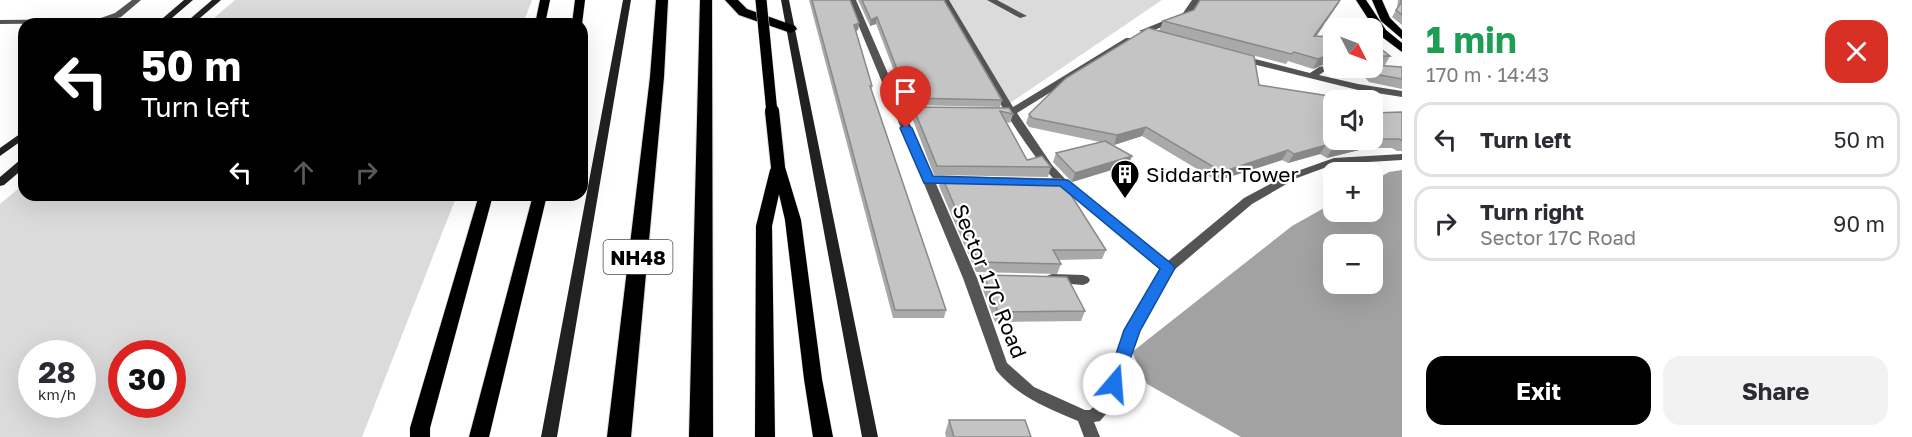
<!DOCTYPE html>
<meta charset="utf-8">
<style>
:root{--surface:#fff;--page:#f2f2f3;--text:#2b2b33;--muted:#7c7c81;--line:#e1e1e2;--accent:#000}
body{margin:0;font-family:"Golos Text",sans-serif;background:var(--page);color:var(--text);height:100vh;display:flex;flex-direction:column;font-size:22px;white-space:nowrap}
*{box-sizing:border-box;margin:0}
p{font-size:20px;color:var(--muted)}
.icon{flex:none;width:33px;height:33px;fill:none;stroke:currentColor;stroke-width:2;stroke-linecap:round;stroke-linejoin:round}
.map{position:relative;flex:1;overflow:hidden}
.panel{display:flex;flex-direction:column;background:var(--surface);width:510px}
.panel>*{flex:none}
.guide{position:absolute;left:18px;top:18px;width:570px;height:183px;border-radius:18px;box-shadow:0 6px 24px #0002;background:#000;color:#fff;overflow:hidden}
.needle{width:39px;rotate:132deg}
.fabs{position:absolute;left:1323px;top:18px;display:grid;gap:12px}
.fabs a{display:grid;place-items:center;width:60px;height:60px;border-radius:12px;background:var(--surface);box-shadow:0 6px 24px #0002;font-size:30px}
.speed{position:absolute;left:18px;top:340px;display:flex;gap:12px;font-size:30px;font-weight:700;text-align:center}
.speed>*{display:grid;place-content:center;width:78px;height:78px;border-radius:50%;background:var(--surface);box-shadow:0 6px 24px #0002;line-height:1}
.speed small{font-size:15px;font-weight:400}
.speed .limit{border:9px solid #d22;background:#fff;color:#111}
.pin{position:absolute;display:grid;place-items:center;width:51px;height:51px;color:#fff;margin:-62px -26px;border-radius:50% 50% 50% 0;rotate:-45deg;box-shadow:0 0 6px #0007}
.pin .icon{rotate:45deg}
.me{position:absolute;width:66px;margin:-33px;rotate:18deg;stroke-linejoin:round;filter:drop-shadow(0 0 4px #0008)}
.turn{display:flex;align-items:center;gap:21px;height:126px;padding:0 24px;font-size:27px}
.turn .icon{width:78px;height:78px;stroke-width:2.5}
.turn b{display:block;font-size:42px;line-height:51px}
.lanes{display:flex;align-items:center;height:57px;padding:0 24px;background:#0003;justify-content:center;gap:30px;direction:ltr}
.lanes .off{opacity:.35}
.round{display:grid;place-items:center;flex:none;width:63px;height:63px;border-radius:18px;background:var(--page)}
.summary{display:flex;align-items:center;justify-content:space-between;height:102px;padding:0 24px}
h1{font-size:36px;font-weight:700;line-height:45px;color:#1e9e55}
.action{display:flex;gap:12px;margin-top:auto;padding:12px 24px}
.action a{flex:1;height:69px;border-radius:18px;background:var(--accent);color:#fff;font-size:24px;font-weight:700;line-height:69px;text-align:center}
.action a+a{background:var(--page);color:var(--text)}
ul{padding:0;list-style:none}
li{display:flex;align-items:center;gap:18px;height:75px;margin:0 12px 9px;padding:0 12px;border:3px solid var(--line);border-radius:18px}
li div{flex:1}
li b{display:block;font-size:22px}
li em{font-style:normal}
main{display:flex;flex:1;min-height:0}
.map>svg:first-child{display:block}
.green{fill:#dbdbdb;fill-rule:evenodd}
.water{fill:#a2a2a2;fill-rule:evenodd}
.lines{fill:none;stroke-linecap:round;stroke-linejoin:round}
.primary-casing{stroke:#dbdbdb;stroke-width:1}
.highway-casing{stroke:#dbdbdb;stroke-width:2}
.lane{fill:#545454;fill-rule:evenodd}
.street{fill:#545454;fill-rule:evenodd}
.secondary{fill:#212121;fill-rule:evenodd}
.primary{fill:#000;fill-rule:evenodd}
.highway{fill:#000;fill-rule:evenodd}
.primary-bridge-far1-casing{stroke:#dbdbdb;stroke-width:12;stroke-linecap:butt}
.primary-bridge-casing{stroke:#dbdbdb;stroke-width:16;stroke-linecap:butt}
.primary-bridge-far1{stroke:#000;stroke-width:11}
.primary-bridge{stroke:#000;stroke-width:14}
.wall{fill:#a9a9a9}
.shaded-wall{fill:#898989}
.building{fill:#c4c4c4;stroke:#898989;stroke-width:1.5}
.route{fill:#1a73e8;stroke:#114b97;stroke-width:1.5}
.labels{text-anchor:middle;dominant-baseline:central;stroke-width:4.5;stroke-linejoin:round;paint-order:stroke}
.shield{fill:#fff;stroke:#4c4c4c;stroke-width:1.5}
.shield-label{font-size:20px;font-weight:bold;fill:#000}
.poi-label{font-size:21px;fill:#000;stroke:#fff;text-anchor:start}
.street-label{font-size:21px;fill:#000;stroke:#fff}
</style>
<main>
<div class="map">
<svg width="1402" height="437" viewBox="0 0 1402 437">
<rect width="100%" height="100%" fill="#fff"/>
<!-- green -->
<path class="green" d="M235 0H532L523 24H207Z
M947 0H1162L1010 103Z
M24 184V195H457L362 437H0V204ZM32 354H82V405H32ZM122 354H172V405H122Z"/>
<!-- water -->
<path class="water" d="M1402 170V437H1241L1147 384 1132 352 1292 226 1333 203 1334 212H1372L1373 181 1389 172ZM1334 244H1372V284H1334Z"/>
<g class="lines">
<!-- primary casing -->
<g class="primary-casing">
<path id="primary" d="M540 0H550L545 24H535Z
M575 0H585L582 24H572Z
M1356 0H1366L1386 30 1402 43V52L1378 34Z
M1372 0H1382L1390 18 1402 30V39L1381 21Z
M778 163 785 167 801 220 822 379 833 437H813L804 379 785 220 779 194 772 226 775 437H755L756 226 770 170 773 164Z
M479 195H493L430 428V437H410V428Z
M533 195H547L489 437H469Z"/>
</g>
<!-- highway casing -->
<g class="highway-casing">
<path id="highway" d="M656 0H668L664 77 631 437H607L650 77Z
M700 0H712L713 437H689Z
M725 0H738L747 9 795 26 797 29 791 33 739 15Z"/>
</g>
<!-- lane -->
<path class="lane" d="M132 0H141L121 17 99 23 0 24V20L98 19 115 13Z
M987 0H997L1027 16 1020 18Z"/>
<!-- street -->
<path class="street" d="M848 0H856L977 278 1007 363 1034 387 1085 410H1090L1102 398 1125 330 1161 269 1059 185C1011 133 977 61 941 0H949L1013 107 1126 38H1132V42L1017 113 1052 165 1067 181 1168 261 1244 198 1289 174 1334 158 1402 154V160L1335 164 1297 178 1252 204 1173 271 1139 330 1114 405 1100 421 1094 422 1100 437H1084L1078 421C1047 408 1018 397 996 370L963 278Z
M1192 0H1200L1189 17 1146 33 1139 31 1183 13Z
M1239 55 1310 73 1319 67 1334 64V68H1338L1337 69 1325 71 1319 75 1358 84 1402 91V97L1358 90 1236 60V56Z
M1372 66 1402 68V74L1359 71 1354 68Z
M1052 274 1083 275 1088 277 1090 280 1088 283 1083 285 1047 282 1045 279 1047 276Z"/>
<!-- secondary -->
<path class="secondary" d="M184 0H193L165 24H156Z
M212 0H221L193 24H184Z
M623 0H631L557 437H541Z
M781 0H789L878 437H862Z
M24 131V139L0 156V148Z
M24 159V168L4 185 0 186V177L20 160Z"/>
<!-- primary -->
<use href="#primary" class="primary"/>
<!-- highway -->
<use href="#highway" class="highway"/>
<!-- primary-bridge-far1 casing -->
<g class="primary-bridge-far1-casing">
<path id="primary-bridge-far1" d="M761 0 772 113"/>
</g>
<!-- primary-bridge casing -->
<g class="primary-bridge-casing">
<path id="primary-bridge" d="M772 111 778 167"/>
</g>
<!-- primary-bridge-far1 -->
<use href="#primary-bridge-far1" class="primary-bridge-far1"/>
<!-- primary-bridge -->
<use href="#primary-bridge" class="primary-bridge"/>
</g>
<!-- wall -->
<path class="wall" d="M809 0H850L859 23 858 30 855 31 872 86 871 91 946 310 944 318H893Z
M858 0H944L1002 100 1000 107 907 105 876 24 870 26Z
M1200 0H1340L1316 37 1325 64 1313 69 1288 61 1286 64 1159 31 1163 21 1194 10Z
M1398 0H1402V25L1392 17 1397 8Z
M1372 42 1390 56 1385 65 1372 64Z
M1365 68H1372L1402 79V89L1369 82 1361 73Z
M1259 85 1334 140 1372 113 1402 112V151H1397L1392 148H1367L1327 158 1320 154 1288 163 1282 160 1217 181 1142 136 1114 145 1110 144 1132 156 1128 165 1072 182 1053 162 1056 153 1100 142 1029 127 1026 123 1029 114Z
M913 107 1009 108 1013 114 1010 123 1006 122 1027 160 1051 167 1048 177 934 175 911 115Z
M942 177 1106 250 1102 259 1058 260 1061 264 1057 274 976 272 939 186Z
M984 275 1085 311 1081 321 995 322 981 285Z
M949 420 1031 437H946L945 433Z"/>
<!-- shaded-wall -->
<path class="shaded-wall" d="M1340 0 1339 3 1309 46 1314 36Z
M877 17 876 24 870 26 871 20Z
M859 23 858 30 853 32 854 25Z
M1334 49V52L1325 64 1313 69 1318 59Z
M1146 127 1142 136 1114 145 1117 135Z
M1372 139H1373L1367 148 1327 158 1332 149 1372 140Z
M1326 145 1320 154 1288 163 1294 154Z
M1288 150 1282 160 1217 181 1222 172Z
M1132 156 1128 165 1072 182 1075 173Z"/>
<!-- building -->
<path class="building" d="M812 0H850L859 23 854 25 872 86H870L946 310H895Z
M862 0H944L1002 100 908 98 877 17 871 20Z
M1200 0H1340L1314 36 1334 37V49L1330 54 1318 59 1294 52 1291 54 1163 21 1194 10Z
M1401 0H1402V15L1396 10 1401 3Z
M1148 28 1254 56 1259 85 1329 96 1334 105V140H1369L1332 149 1326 145 1294 154 1288 150 1222 172 1146 127 1117 135 1032 118 1029 114 1066 78Z
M1372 42 1390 56H1372Z
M1372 65 1402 67V79L1374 74 1369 68H1372Z
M913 107 1009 108 1013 114 1000 111 1027 160 1042 156 1051 167 937 166Z
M1402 112V141L1399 139H1372V113Z
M1105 141 1132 156 1075 173 1056 153Z
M942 177 1061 179 1106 250H1053L1061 264 979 262Z
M984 275 1067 277 1085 311 998 312Z
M949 420H1025L1031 437H954Z"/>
<!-- route -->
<path class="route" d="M906 124 912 128 933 176 1068 180 1173 265 1175 268 1140 331 1120 388 1114 390 1108 388 1106 384 1124 330 1160 269 1060 186 924 183 900 128Z"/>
<!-- icons -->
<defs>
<g id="building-pin" transform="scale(1.5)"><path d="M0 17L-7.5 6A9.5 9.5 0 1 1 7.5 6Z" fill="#000" stroke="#fff"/><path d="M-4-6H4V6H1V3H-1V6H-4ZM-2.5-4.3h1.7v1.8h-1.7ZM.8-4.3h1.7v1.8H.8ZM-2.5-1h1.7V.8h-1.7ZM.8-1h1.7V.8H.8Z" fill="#fff"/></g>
</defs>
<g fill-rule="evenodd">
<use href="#building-pin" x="1125" y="174"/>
</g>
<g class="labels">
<!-- shield labels -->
<rect class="shield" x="603.5" y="240" width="69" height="34" rx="4.5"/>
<g class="shield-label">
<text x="638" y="257">NH48</text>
</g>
<!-- poi labels -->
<g class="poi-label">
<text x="1146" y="174">Siddarth Tower</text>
</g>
<!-- street labels -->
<g class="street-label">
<text transform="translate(990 281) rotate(68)">Sector 17C Road</text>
</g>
</g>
</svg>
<div class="fabs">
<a><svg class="needle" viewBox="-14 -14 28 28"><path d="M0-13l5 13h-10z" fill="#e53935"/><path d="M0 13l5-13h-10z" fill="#7c7c81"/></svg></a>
<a><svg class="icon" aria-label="sound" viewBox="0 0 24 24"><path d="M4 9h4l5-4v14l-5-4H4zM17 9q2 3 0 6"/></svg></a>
<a>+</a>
<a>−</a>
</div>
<div class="speed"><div>28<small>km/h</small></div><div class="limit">30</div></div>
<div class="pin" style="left:906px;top:128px;background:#d93025"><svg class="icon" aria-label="arrive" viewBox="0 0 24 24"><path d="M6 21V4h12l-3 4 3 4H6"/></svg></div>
<svg class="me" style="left:1114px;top:384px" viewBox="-20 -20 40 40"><circle r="19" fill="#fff"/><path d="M0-13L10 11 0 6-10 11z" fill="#1a73e8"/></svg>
<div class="guide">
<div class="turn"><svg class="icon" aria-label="left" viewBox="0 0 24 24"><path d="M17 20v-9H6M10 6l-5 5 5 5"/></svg><div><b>50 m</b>Turn left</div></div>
<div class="lanes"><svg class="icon" aria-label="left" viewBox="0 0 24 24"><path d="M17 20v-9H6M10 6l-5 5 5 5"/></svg><svg class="icon off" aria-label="ahead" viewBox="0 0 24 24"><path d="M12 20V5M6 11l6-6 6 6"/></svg><svg class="icon off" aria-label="right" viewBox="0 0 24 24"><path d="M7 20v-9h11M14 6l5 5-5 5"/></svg></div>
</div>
</div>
<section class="panel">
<div class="summary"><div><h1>1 min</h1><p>170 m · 14:43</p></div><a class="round" style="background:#d93025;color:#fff"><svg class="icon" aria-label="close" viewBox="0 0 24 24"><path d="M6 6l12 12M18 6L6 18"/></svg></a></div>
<ul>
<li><svg class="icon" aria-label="left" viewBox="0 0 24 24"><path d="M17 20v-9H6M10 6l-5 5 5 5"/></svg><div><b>Turn left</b></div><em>50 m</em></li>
<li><svg class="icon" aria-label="right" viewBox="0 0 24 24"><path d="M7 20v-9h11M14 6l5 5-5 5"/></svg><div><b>Turn right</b><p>Sector 17C Road</p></div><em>90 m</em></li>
</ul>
<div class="action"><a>Exit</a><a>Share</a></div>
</section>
</main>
